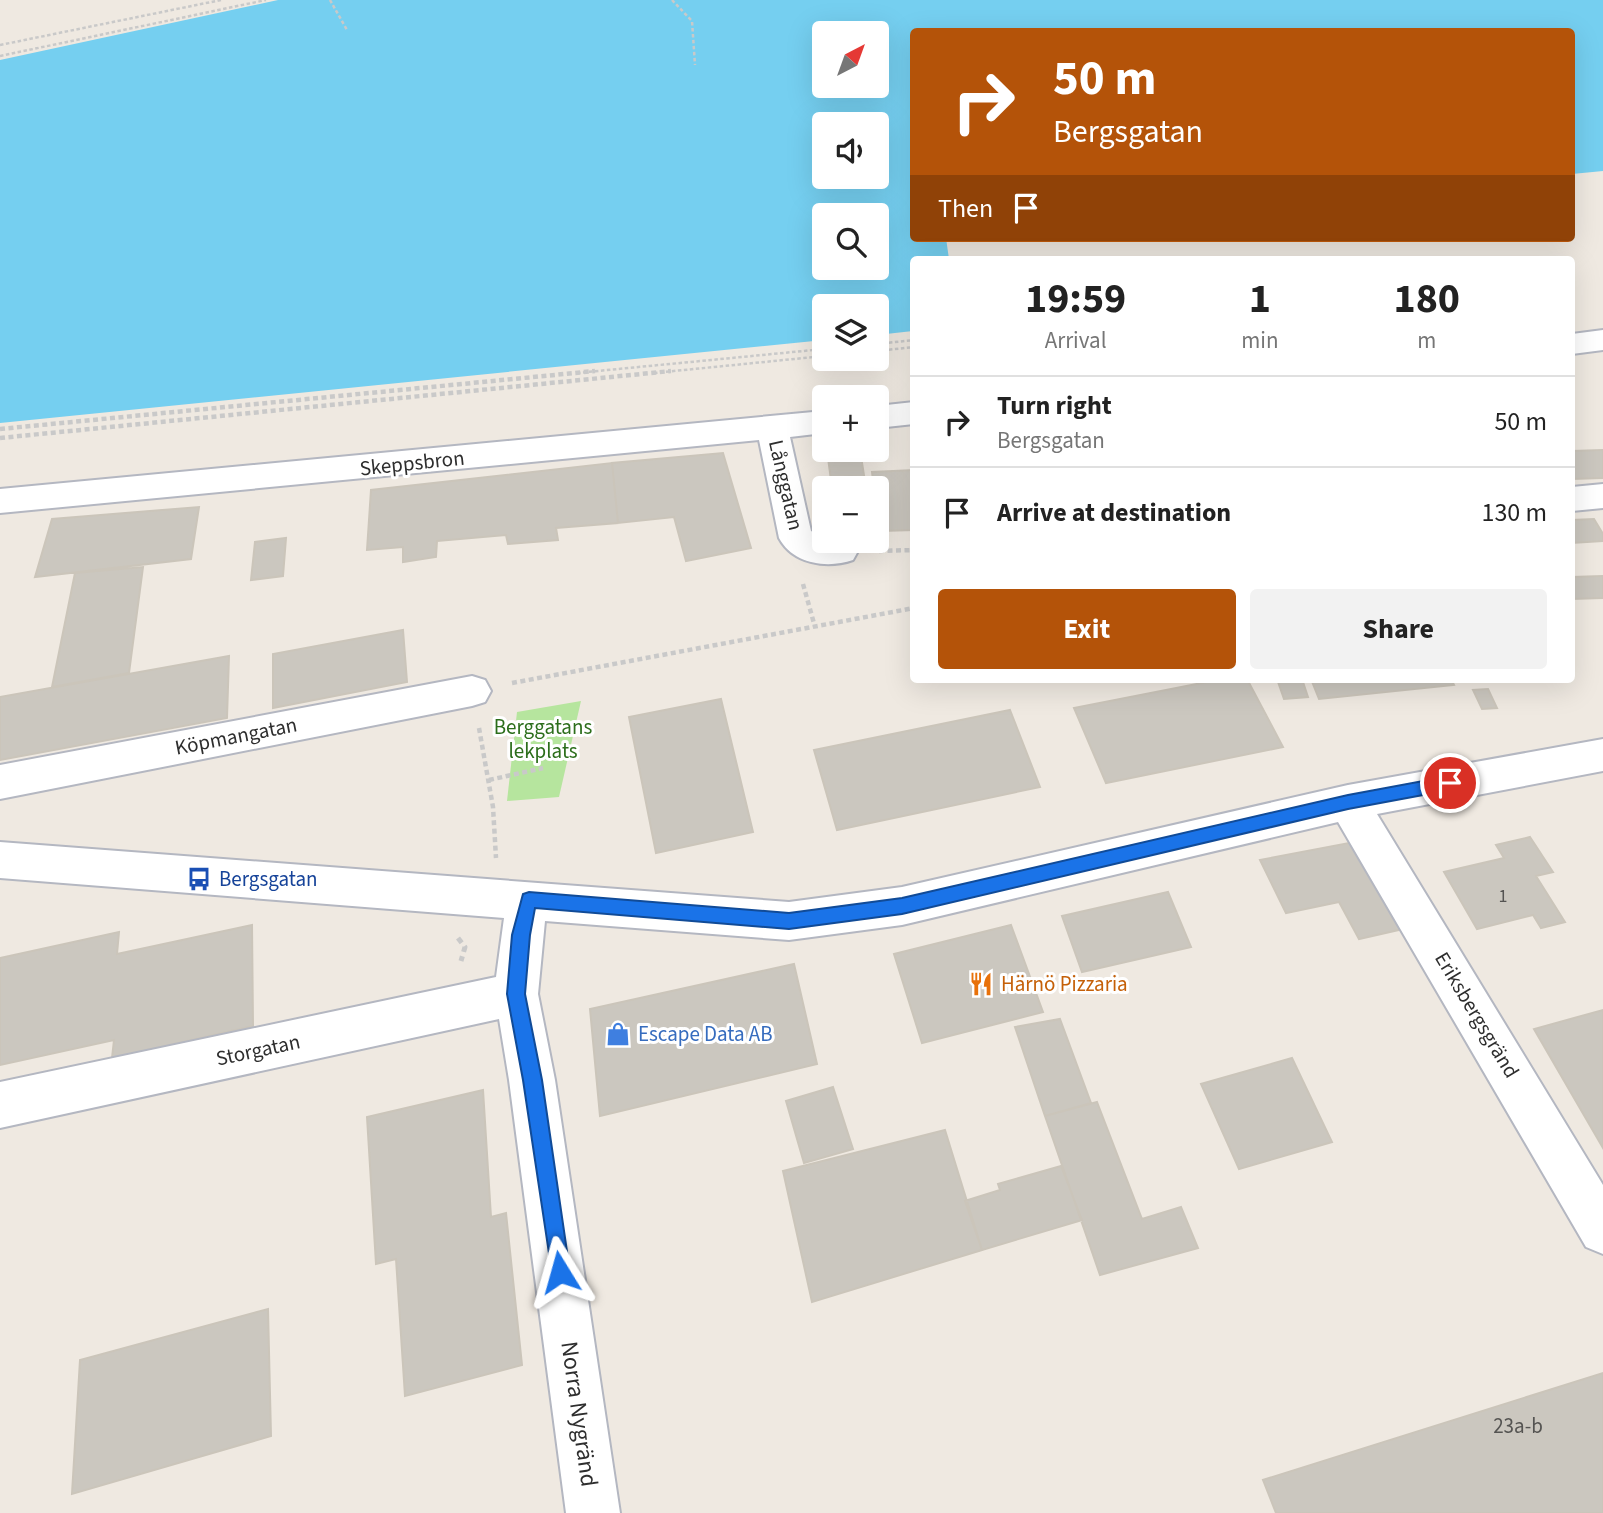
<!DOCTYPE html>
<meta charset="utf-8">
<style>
:root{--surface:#fff;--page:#f2f2f2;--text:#222;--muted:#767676;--line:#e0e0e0;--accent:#b45309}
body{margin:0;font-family:"Source Sans 3",sans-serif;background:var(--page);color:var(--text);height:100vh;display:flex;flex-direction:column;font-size:26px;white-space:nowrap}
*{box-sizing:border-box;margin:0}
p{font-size:23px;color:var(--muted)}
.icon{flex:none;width:38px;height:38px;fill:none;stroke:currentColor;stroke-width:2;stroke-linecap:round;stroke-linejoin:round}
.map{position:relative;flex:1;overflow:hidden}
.panel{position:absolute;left:910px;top:256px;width:665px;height:427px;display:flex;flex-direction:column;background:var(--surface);border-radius:7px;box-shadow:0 7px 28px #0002}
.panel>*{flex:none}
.hud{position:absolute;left:910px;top:28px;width:665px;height:214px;border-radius:7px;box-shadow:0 7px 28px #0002;background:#b45309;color:#fff;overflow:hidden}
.needle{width:46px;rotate:41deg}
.fabs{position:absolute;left:812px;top:21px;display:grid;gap:14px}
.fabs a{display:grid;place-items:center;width:77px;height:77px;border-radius:7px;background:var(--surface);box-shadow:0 7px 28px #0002;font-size:35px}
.pin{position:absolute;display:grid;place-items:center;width:60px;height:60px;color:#fff;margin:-30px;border:4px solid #fff;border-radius:50%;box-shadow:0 2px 7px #0007}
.me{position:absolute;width:77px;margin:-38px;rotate:352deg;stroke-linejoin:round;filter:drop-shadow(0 0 5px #0008)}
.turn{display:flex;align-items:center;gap:24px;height:147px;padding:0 28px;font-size:32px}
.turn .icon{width:91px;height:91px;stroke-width:2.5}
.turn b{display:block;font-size:49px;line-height:60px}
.then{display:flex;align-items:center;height:66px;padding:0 28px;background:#0003;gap:14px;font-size:26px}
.eta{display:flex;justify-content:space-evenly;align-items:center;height:119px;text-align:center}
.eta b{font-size:42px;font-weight:700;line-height:49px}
.button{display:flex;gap:14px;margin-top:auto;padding:14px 28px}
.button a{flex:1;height:80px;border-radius:7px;background:var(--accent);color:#fff;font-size:28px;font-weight:700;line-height:80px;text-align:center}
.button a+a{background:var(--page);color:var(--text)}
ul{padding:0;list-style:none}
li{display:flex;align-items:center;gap:21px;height:91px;padding:0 28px;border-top:2px solid var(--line)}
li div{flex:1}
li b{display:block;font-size:26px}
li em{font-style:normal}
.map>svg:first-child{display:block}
.green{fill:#b6e59e}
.water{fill:#75cff0;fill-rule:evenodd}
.building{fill:#cbc7bf;stroke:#cbc5ba;stroke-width:2}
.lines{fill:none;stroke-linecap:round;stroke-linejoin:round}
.minor-casing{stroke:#b4b7c1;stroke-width:4}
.path-far2{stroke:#c9c9c9;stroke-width:2.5;stroke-dasharray:3.5 2.5;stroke-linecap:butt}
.path-far1{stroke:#c9c9c9;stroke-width:4.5;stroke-dasharray:5 3.5;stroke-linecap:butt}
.path{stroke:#c9c9c9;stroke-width:5;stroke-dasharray:6 4.5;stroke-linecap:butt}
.minor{fill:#fff;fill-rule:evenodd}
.route{fill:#1a73e8;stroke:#114b97;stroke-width:2}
.labels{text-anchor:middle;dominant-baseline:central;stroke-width:6;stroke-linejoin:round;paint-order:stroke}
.number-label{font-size:18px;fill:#555452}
.street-label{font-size:21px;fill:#2e2e2e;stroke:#fff}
.park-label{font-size:21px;fill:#2c6e1b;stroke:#fff}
.transit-label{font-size:21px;fill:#164399;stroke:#fff;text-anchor:start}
.food-label{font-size:21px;fill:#c56008;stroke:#fff;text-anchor:start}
.shop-label{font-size:21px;fill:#366cbe;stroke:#fff;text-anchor:start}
.near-number-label{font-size:21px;fill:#555452}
.near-street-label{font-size:24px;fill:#2e2e2e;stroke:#fff}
</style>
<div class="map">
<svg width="1603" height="1513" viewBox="0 0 1603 1513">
<rect width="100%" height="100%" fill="#efe9e1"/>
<!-- green -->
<path class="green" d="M581 701 559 797 507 801 517 712Z"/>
<!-- water -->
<path class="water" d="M278 0H1603V171L1572 174V32H914V238H946L949 259H914L913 331 877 335V306H824V340L0 423V60ZM824 33H877V86H824ZM824 124H877V177H824ZM824 215H877V268H824Z"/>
<!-- building -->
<path class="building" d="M827 450H860L866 488H832Z
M1603 450V478L1572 479V451Z
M723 453 751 548 686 561 674 517 618 523 612 463Z
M612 463 618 523 556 528 558 540 508 544 506 535 437 541 436 557 403 562V547L367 550 371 490Z
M914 470V530L881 531 877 488H874L872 472Z
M199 507 191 559 35 577 52 519Z
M1594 519 1603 534V541L1572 543V520Z
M286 538 283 576 251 580 255 542Z
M143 567 129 673 52 687 75 573Z
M1603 576V598L1572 599V577Z
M403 630 407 682 273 708V654Z
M229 656 227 718 0 760V697Z
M1222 679H1247L1283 747 1106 783 1074 708Z
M1277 679H1302L1308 697 1284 699Z
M1311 679H1451L1454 685 1319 699Z
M1488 689 1497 708 1482 709 1473 690Z
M721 699 753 832 656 853 629 717Z
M1010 710 1040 787 837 830 814 750Z
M1530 837 1553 872 1536 876 1565 922 1541 928 1533 915 1477 929 1444 872 1504 858 1496 845Z
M1354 842 1403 929 1359 939 1339 902 1286 913 1260 860Z
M1168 892 1191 947 1082 972 1062 916Z
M252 925 253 1026 112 1058 114 1040 0 1065V958L119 932 117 954Z
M1011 925 1043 1012 922 1043 894 954Z
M794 964 817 1064 600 1116 590 1009Z
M1603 1010V1148L1534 1029Z
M1060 1019 1091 1103 1045 1116 1015 1027Z
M1292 1058 1332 1142 1239 1169 1201 1084Z
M833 1087 853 1149 804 1163 786 1101Z
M483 1090 491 1217 506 1213 522 1365 405 1396 396 1259 376 1264 367 1117Z
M1097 1102 1142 1219 1181 1207 1198 1248 1100 1275 1045 1116Z
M945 1130 982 1250 812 1302 783 1171Z
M1061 1166 1082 1220 982 1250 965 1201 1000 1190 998 1184Z
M268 1309 271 1436 72 1494 80 1360Z
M1603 1373V1513H1276L1263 1480Z"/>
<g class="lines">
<!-- minor casing -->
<g class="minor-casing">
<path id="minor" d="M1603 330V350L1572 354V334Z
M914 402V424L877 428V406Z
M824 411V433L790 437 811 531 824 538V541L853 542 858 551 853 560C827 569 793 564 779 538L759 440 0 513V489Z
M1603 484V508L1572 511V487Z
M472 676 485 680 491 691 485 702 472 706 0 799V765Z
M1603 739V771L1377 814 1603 1185V1254L1586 1247 1338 822 902 925 789 940 545 921 538 994 555 1080 620 1513H566L509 1080 499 1019 0 1128V1082L496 977 504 918 0 878V842L789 902 902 887 1348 785Z"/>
</g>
<!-- path-far2 -->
<path class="path-far2" d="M330 0 347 30
M672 0 692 21 695 65
M0 45 221 0
M0 56 266 0
M877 344 914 340
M877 351 914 347
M577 373 824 349
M654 373 824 356"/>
<!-- path-far1 -->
<path class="path-far1" d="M0 429 595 371
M0 438 671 371
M879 551 914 550
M803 584 815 627
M512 683 914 608
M479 728 493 807 496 858
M489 780 543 768"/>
<!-- path -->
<path class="path" d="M458 938 465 947 461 961"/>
<!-- minor -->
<use href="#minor" class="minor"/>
</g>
<!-- route -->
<path class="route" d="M1450 776 1456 778 1458 783 1456 788 1450 790 1348 809 902 914 789 929 535 908 530 935 525 994 542 1080 570 1272 567 1280 560 1283 553 1280 523 1080 507 994 512 935 523 894 529 892 789 913 902 898 1348 795Z"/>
<!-- icons -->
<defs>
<g id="bus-bare" transform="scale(1.89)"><path d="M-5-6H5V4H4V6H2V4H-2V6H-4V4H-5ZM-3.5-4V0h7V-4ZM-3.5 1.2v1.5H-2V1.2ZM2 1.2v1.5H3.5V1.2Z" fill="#1a4fb4" stroke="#fff" stroke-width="2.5" paint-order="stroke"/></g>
<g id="restaurant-bare" transform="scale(1.89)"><path d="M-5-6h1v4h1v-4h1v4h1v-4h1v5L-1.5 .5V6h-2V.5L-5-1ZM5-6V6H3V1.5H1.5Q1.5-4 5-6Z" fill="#e8710a" stroke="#fff" stroke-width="2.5" paint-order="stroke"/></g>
<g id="shop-bare" transform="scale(1.89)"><path d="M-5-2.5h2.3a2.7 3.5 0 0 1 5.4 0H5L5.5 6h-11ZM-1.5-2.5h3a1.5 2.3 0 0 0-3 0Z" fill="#3f7fe0" stroke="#fff" stroke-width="2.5" paint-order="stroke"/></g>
</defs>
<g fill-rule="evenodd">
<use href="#bus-bare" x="199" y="879"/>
<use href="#restaurant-bare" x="981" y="984"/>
<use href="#shop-bare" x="618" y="1034"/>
</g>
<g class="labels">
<!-- number labels -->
<g class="number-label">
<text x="1503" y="896">1</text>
</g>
<!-- street labels -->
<g class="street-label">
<text transform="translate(412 463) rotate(-6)">Skeppsbron</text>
<text transform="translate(786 485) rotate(77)">Långgatan</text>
<text transform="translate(236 736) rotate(-11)">Köpmangatan</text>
<text transform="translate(1477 1015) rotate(59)">Eriksbergsgränd</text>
<text transform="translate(258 1050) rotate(-12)">Storgatan</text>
</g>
<!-- park labels -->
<g class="park-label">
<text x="543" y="727">Berggatans<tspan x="543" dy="24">lekplats</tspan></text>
</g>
<!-- transit labels -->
<g class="transit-label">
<text x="219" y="879">Bergsgatan</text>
</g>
<!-- food labels -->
<g class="food-label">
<text x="1001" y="984">Härnö Pizzaria</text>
</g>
<!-- shop labels -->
<g class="shop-label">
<text x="638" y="1034">Escape Data AB</text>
</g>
<!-- near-number labels -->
<g class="near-number-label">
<text x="1518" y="1426">23a-b</text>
</g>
<!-- near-street labels -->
<g class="near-street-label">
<text transform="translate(579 1414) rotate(82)">Norra Nygränd</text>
</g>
</g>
</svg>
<div class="fabs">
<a><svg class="needle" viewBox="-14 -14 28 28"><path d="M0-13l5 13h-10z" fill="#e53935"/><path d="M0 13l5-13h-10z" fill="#767676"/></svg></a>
<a><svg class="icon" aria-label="sound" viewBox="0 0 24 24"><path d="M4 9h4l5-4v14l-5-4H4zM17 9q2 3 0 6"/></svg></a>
<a><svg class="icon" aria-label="search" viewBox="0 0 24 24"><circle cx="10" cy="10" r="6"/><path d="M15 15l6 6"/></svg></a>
<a><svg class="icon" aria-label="layers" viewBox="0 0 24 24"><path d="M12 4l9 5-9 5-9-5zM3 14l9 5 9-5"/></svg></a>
<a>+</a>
<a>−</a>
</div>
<div class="pin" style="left:1450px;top:783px;background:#d93025"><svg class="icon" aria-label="arrive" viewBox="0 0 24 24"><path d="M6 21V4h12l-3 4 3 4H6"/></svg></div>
<svg class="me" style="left:560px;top:1272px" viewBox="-20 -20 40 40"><path d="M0-17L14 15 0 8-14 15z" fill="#1a73e8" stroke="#fff" stroke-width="4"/></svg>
<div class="hud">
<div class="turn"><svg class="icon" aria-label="right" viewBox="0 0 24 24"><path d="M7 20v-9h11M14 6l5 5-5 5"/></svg><div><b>50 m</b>Bergsgatan</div></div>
<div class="then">Then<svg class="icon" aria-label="arrive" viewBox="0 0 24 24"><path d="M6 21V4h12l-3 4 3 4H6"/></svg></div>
</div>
<section class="panel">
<div class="eta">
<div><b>19:59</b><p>Arrival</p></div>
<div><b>1</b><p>min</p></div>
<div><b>180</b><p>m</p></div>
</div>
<ul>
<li><svg class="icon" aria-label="right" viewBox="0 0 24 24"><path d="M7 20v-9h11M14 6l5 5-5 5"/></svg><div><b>Turn right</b><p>Bergsgatan</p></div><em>50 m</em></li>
<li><svg class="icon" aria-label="arrive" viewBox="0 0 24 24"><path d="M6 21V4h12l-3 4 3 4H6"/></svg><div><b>Arrive at destination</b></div><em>130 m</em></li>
</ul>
<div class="button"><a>Exit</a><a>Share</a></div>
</section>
</div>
